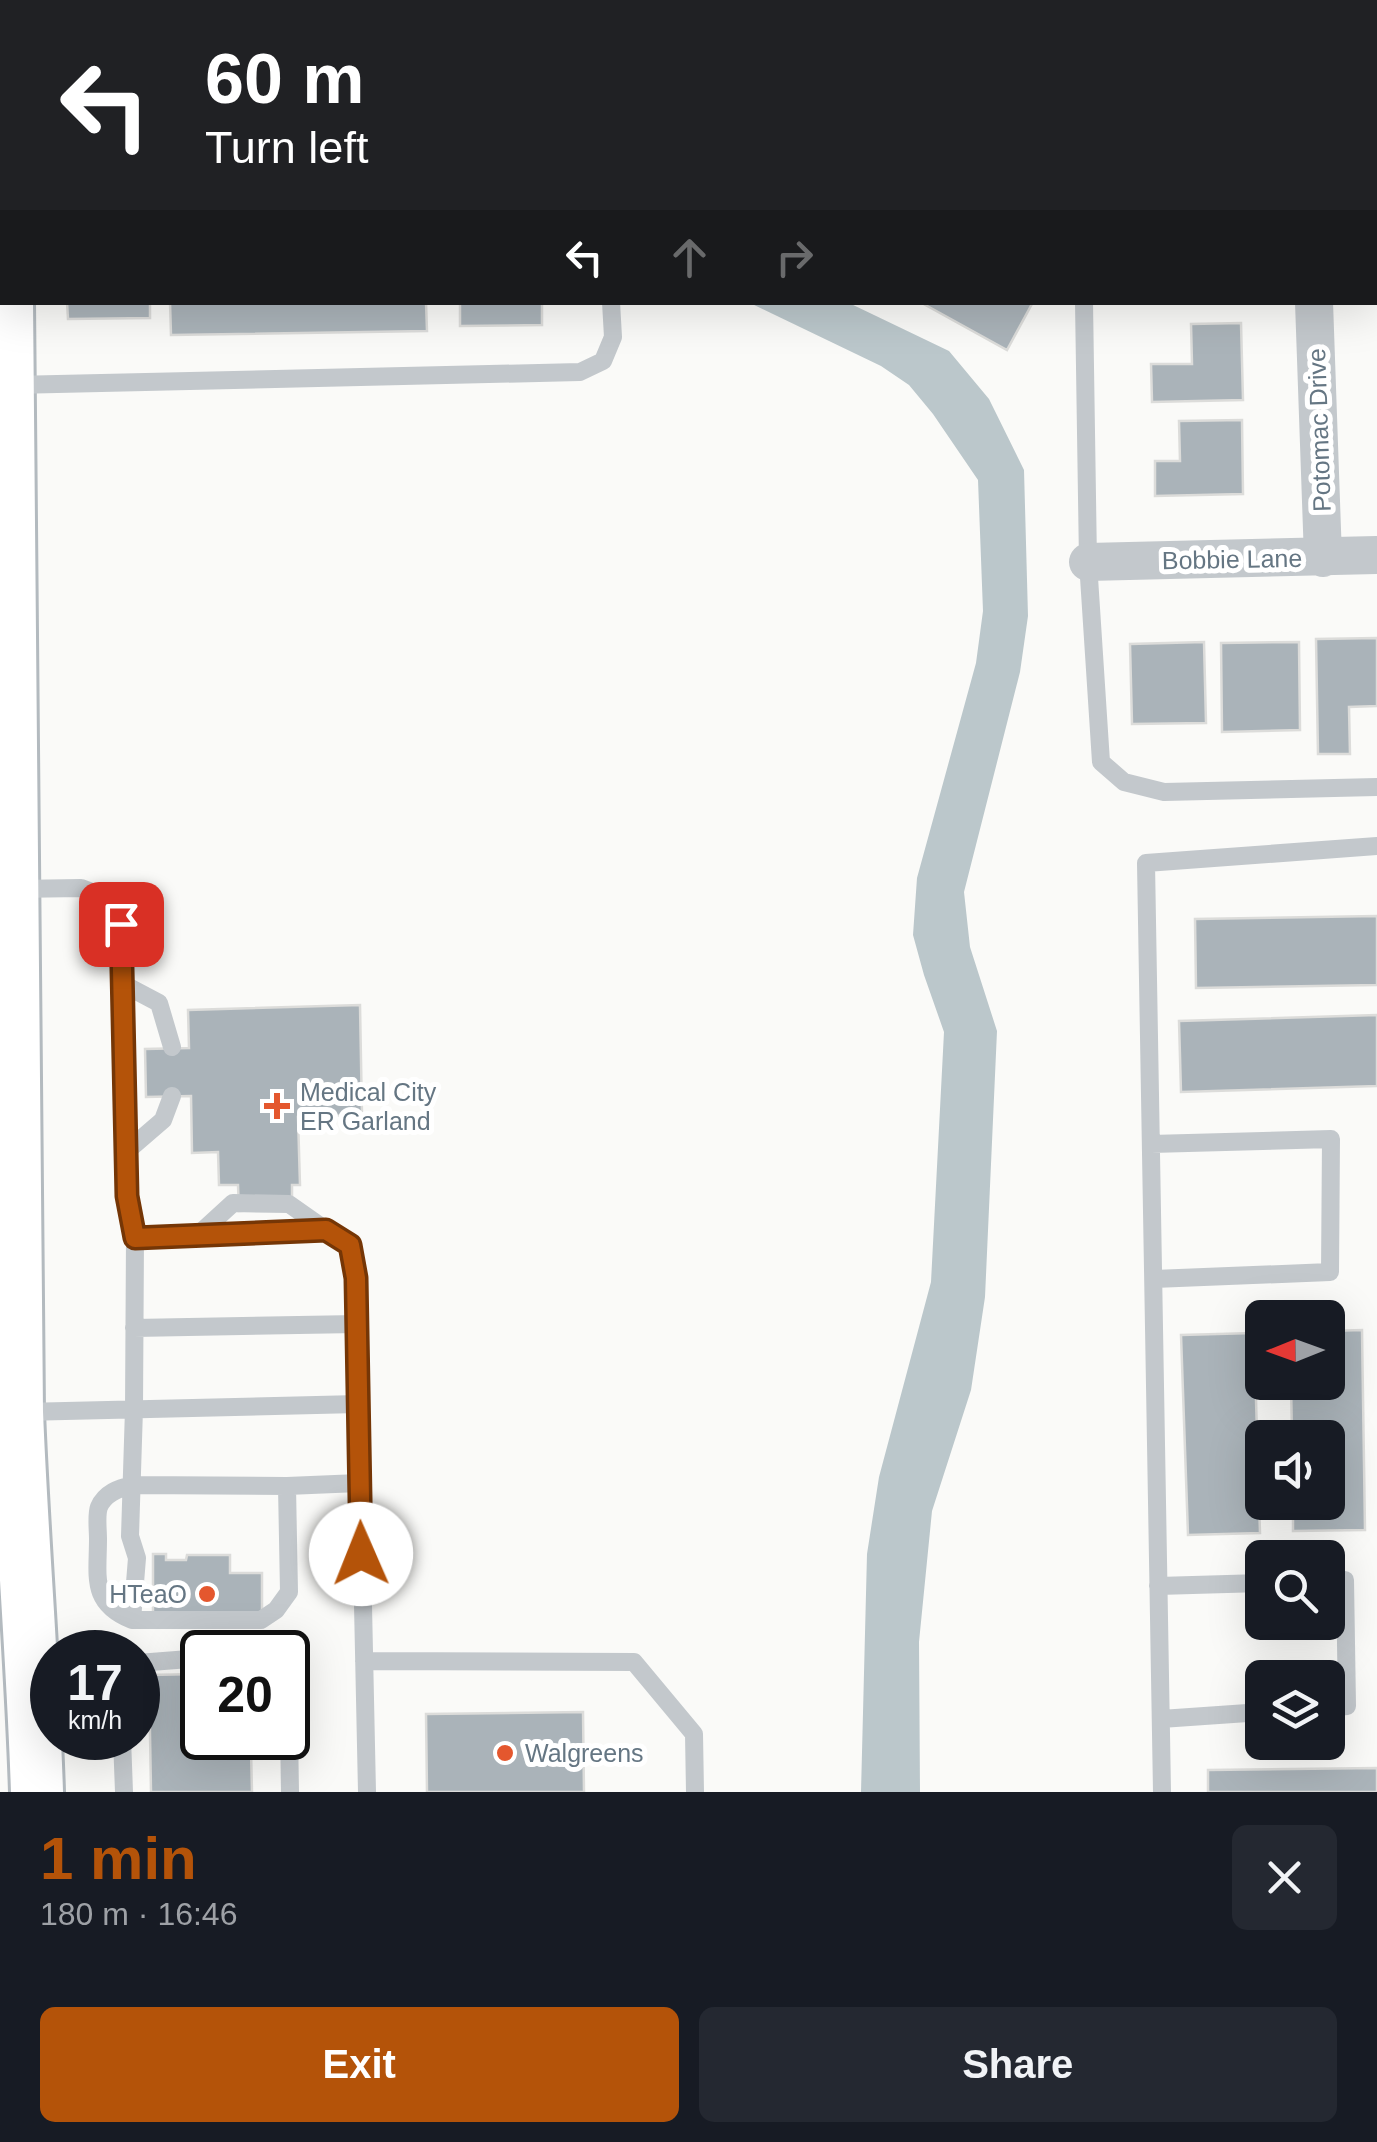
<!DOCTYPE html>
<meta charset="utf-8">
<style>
:root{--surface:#171b24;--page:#242831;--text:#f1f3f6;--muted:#9ea1a6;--accent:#b45309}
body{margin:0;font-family:Helvetica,sans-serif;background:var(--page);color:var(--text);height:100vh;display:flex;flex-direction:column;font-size:38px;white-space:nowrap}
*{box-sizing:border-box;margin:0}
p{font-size:32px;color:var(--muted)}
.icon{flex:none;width:55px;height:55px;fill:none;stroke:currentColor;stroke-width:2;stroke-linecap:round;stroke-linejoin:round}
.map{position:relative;height:1792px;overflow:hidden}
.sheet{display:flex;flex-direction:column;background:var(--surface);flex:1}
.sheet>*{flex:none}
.guide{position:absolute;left:0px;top:0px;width:1378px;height:305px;box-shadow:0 10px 40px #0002;background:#202124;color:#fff;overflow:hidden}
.needle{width:65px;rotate:269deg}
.buttons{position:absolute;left:1245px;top:1300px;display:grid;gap:20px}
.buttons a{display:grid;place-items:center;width:100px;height:100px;border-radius:15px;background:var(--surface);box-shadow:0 10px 40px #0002;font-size:50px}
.speed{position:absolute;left:30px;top:1630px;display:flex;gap:20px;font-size:50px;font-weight:700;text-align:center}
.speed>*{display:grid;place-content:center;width:130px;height:130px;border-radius:50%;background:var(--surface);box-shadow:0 10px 40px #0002;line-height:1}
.speed small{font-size:25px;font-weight:400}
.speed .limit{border:5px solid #111;border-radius:15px;background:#fff;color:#111}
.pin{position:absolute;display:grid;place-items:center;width:85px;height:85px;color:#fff;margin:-42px;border-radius:20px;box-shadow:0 5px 15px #0006}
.me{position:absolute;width:110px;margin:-55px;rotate:359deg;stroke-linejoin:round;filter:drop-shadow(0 0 8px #0008)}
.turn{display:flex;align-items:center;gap:35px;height:210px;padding:0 40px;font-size:45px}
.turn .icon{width:130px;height:130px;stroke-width:2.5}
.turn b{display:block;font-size:70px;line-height:85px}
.lanes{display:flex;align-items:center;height:95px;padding:0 40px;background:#0003;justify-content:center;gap:50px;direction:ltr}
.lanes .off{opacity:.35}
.round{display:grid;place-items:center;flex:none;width:105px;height:105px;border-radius:15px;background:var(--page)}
.head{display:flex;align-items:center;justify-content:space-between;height:170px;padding:0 40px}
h1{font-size:60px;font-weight:700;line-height:75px;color:var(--accent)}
.button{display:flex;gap:20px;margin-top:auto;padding:20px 40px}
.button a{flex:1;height:115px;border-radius:15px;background:var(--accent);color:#fff;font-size:40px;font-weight:700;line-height:115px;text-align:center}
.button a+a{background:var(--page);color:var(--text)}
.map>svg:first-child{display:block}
.water{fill:#bbc7cb}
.building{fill:#aab3b9;stroke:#dcdcda;stroke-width:2.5}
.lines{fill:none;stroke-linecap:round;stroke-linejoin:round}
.secondary-casing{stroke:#b3babf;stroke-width:58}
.service{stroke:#c3c8cc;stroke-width:18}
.minor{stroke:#c3c8cc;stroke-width:38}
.secondary{stroke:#fff;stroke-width:52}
.route-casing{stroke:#753606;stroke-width:25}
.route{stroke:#b45309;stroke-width:18}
.poi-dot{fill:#e4572e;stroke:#fff;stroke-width:4}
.labels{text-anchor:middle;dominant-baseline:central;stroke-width:10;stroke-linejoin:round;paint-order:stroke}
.street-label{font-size:25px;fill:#657683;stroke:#fff}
.poi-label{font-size:25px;fill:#657683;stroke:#fff;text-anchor:start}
</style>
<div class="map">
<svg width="1377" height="1792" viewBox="0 0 1377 1792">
<rect width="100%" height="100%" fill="#fafaf8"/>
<!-- water -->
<path class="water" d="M750 303H849L949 351 989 399 1024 470 1028 616 1020 672 964 892 970 947 997 1031 985 1297 971 1390 932 1511 919 1642 920 1792H861L867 1554 879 1477 931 1282 944 1032 924 975 913 935 917 878 976 663 983 611 978 480 933 414 909 385 881 366Z"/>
<!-- building -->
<path class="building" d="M67 302H150V318L68 319Z
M170 302H426L427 331 171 335Z
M460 302H542V325L460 326Z
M920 302H1033L1007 350Z
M1241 323 1243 400 1152 402 1151 364H1192L1191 324Z
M1242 420 1243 494 1155 496V461H1180L1179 421Z
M1377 638V706L1349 707 1350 754H1318L1316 639Z
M1204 642 1206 723 1132 724 1130 644Z
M1299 642 1300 730 1222 732 1221 643Z
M1377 916V985L1196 988 1195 919Z
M360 1005 362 1115 298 1117 300 1185H292V1209L239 1211 238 1185H219L218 1152 192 1153 191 1096 146 1097 145 1049 189 1048 188 1010Z
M1377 1015V1086L1181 1092 1179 1021Z
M1362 1330 1365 1530 1293 1531V1502H1328V1438H1292L1291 1382H1328V1331Z
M1254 1333 1260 1533 1188 1535 1181 1335Z
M153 1554H166V1560H186L187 1555H230V1573H262V1615H153Z
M199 1674 201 1751 251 1750 252 1792H151L149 1675Z
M583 1712 584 1792H427L426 1714Z
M1377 1768V1792H1208V1770Z"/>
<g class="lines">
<!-- secondary casing -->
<g class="secondary-casing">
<path id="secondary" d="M0 9 2 8
M7 302 17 1412C22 1539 33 1665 37 1792"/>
</g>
<!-- service -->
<path class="service" d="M602 0 607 2
M899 0V2
M1082 0V2
M318 2 449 0
M808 2V0
M1084 302 1088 562 1101 762 1124 782 1164 792 1377 787
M13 385 580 372 603 361 613 337 611 302
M15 889 81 888 110 899 121 924 127 1196 135 1238 134 1409 130 1536 137 1558 132 1620
M123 984 159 1003 172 1047
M1151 1144 1331 1139 1330 1272 1154 1279
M127 1151 163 1120 172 1096
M198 1235 233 1203 289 1204 326 1230
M135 1238 326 1230 349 1245 356 1278 367 1792
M134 1328 357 1324
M23 1412 358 1404
M287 1486 289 1592 276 1610 261 1620H132C90 1603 98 1577 98 1539 98 1529 96 1515 99 1507 105 1493 119 1488 132 1485L287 1486 359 1483
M1328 1580H1345L1347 1706 1328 1708
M1158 1586 1262 1583
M364 1661 634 1662 694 1734 695 1792
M138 1663 202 1658
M288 1669 290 1792
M1161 1719 1262 1712
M122 1738 124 1792
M1162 1792 1146 863 1377 846"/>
<!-- minor -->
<path class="minor" d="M1307 0V2
M1314 302 1323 558
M1088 562 1377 555"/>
<!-- secondary -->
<use href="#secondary" class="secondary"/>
</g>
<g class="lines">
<!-- route casing -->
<g class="route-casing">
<path id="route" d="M121 924 127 1196 135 1238 326 1230 350 1245 356 1278 361 1554"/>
</g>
<!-- route -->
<use href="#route" class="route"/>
</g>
<!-- markers -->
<g class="poi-dot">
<path d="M272 1091h10v10h10v10h-10v10h-10v-10h-10v-10h10z"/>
<circle cx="207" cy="1594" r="10"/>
<circle cx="505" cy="1753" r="10"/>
</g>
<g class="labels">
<!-- street labels -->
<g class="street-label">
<text transform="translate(1319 430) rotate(-92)">Potomac Drive</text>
<text transform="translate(1232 559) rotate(-1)">Bobbie Lane</text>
</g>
<!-- poi labels -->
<g class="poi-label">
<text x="300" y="1092">Medical City<tspan x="300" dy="29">ER Garland</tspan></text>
<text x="187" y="1594" text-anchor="end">HTeaO</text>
<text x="525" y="1753">Walgreens</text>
</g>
</g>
</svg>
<div class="buttons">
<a><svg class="needle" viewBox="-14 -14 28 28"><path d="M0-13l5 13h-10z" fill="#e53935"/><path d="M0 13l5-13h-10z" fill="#9ea1a6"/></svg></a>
<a><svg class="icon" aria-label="sound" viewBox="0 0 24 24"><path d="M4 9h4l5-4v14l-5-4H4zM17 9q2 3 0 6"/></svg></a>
<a><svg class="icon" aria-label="search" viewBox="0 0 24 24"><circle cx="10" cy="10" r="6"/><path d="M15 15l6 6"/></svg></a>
<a><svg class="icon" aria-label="layers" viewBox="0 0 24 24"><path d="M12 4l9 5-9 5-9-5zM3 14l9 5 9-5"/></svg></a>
</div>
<div class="speed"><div>17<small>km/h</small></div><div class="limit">20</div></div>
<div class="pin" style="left:121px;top:924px;background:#d93025"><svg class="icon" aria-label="arrive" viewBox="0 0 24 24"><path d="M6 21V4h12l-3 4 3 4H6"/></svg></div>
<svg class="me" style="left:361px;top:1554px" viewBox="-20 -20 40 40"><circle r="19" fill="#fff"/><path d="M0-13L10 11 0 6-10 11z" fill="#b45309"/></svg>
<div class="guide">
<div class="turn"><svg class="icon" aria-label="left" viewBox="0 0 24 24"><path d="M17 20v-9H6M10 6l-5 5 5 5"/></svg><div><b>60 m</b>Turn left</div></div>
<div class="lanes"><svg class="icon" aria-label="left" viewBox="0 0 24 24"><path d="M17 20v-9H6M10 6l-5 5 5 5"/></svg><svg class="icon off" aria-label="ahead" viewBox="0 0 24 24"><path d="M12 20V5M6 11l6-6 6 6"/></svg><svg class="icon off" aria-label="right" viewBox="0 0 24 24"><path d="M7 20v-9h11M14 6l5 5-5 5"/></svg></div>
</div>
</div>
<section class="sheet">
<div class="head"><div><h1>1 min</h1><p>180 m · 16:46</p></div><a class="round"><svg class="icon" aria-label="close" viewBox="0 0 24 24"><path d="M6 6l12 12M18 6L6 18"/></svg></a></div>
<div class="button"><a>Exit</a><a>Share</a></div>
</section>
